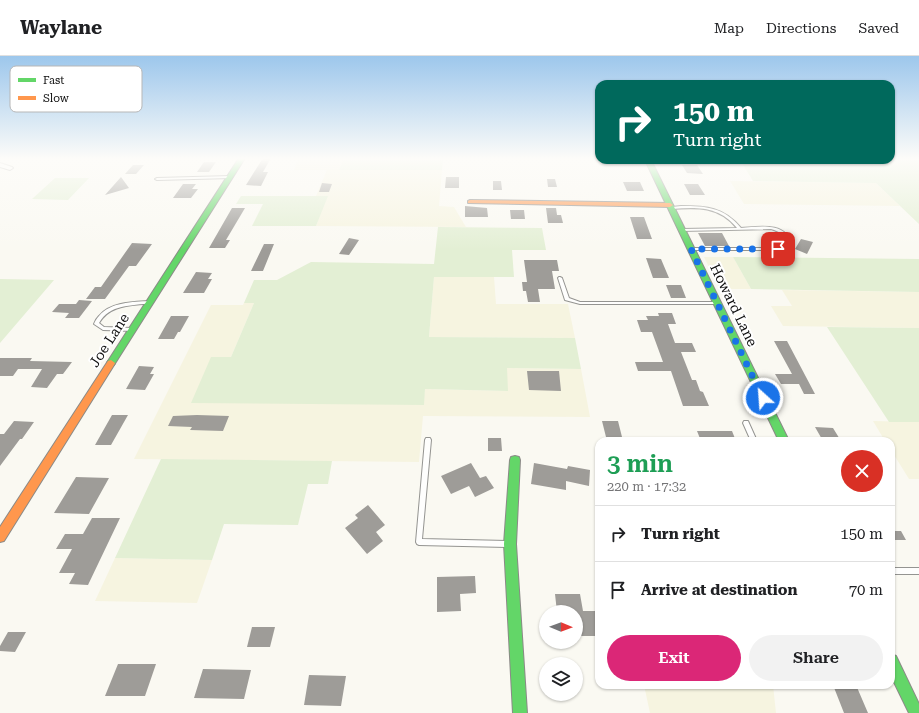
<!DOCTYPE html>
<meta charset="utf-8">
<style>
:root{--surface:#fff;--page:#f2f2f2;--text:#202124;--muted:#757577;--line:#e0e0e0;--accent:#db2777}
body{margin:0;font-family:"Roboto Serif",serif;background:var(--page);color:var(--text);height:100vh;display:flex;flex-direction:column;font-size:15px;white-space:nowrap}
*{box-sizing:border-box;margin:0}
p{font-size:13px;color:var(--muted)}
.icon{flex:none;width:22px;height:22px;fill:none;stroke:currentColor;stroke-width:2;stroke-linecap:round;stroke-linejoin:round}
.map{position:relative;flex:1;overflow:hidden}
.drawer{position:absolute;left:595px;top:381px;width:300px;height:252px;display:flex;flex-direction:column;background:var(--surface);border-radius:12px;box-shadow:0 1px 3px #0004}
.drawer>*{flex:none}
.banner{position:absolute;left:595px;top:24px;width:300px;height:84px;border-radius:12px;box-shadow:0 1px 3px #0004;background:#00695c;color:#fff;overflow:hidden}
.needle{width:26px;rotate:91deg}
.fabs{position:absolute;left:539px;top:549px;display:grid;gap:8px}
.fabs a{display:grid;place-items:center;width:44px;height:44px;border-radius:50%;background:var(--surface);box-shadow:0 1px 3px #0004;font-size:20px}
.pin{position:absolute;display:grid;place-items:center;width:34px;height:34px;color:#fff;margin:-17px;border-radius:8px;box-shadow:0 2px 6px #0006}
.me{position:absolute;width:44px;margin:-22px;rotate:334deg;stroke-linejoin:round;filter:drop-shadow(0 0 3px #0008)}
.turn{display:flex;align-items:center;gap:14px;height:84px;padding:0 12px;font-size:18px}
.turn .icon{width:52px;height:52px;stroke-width:2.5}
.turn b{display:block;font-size:28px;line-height:34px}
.round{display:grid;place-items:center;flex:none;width:42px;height:42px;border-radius:21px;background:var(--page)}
.head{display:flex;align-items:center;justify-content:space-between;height:68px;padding:0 12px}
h1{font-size:24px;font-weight:600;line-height:30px;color:#1e9e55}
.primary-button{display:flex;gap:8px;margin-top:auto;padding:8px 12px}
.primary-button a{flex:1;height:46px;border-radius:24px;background:var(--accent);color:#fff;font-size:16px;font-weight:600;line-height:46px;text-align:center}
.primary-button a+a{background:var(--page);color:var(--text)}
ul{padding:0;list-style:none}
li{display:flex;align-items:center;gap:12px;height:56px;padding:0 12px;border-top:1px solid var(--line)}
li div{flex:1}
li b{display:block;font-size:15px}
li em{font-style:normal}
header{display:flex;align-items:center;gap:24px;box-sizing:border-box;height:56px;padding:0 20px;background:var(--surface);border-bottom:1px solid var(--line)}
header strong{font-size:19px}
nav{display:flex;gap:22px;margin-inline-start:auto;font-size:14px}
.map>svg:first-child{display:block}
.farmland{fill:#f6f4e0}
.green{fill:#e3efd4}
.building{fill:#9e9c98}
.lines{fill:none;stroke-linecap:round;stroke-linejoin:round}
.lane-casing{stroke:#949491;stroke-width:2}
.street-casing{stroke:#949491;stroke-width:2}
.fast-casing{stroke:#8b8a87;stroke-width:2}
.slow-casing{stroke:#8b8a87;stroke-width:2}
.lane{fill:#fefefd;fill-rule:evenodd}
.street{fill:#fefefd;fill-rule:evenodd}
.fast{fill:#63d668;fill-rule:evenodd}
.slow{fill:#ff974d;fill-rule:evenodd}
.route{stroke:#1a73e8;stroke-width:7;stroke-dasharray:0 12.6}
.labels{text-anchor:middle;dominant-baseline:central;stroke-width:4;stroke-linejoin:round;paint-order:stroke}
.street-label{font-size:14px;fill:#0e0e0e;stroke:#fff}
.key{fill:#fff;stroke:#b7b7b7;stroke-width:1}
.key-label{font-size:11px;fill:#0e0e0e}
</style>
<header>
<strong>Waylane</strong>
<nav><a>Map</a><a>Directions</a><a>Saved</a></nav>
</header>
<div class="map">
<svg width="919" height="657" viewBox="0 0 919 657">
<rect width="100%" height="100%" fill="#faf9f2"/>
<!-- farmland -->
<path class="farmland" d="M299 102H344L339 114H442L439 150 454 151 466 171 316 170 327 140H316L327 114H294Z
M798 104H852L856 108 801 107Z
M730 125 876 127 900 150 744 148Z
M704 201H733L751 233H720Z
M434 220 494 221 496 248H568L575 282 429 281Z
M782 234 919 236V272L783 270 771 250H792Z
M244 247H254L231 301 423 349 425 333 507 335 506 312 581 313 590 361 423 360 419 406 134 403 211 249H243Z
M873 365 919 366V423H909L891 394V385H885Z
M115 502 212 504 197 547 95 545Z
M644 629H773L776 657H650Z"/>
<!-- green -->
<path class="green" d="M344 102H443L442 114H339Z
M891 102H919V168L876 127 753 125 742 107 855 108 852 104H891Z
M55 122H89L68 144 32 143Z
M241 140H328L316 170H252L263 148H236Z
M438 171 542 172 546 194H512L514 221H434L429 281 575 282 581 313 507 312 508 335 425 333 424 349 191 347 211 301H231L254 247H244L254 224H277L311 206 434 208Z
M733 201 919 203V236L751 233Z
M0 223 54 224 0 287Z
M827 271 919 272V366H889Z
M161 403 332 405 328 428H308L298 469 224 468 212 504 115 502Z"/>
<!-- building -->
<path class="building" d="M263 102H271L263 116H268L261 130 246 129Z
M204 106H216L209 116H197Z
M133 109H144L136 118H125Z
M682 109H697L703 118 687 117Z
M121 121 129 132 105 139Z
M446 121H459V132H445Z
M547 123H555L557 131H548Z
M493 125H501L502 134H493Z
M623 126H640L644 135H627Z
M322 127 332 128 329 136H319Z
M183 128H196L192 133H198L191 142H173Z
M684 128H698L705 139H690Z
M465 150 487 152 488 161H465Z
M232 152H245L226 184H230L225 192H209Z
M546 152H556L557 159H561L563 167H548Z
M510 154H524L525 163H511Z
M630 161H644L652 183H637Z
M698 177H722L729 190H705Z
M349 182 359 184 349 199 339 198Z
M801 183 813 186 807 198 795 193Z
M132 187 152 188 136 210H129L105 243H86L95 231H101Z
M264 188H274L263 215H251Z
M646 202 661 203 669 222H653Z
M524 204H557L559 215H552L555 233H538L540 246H528L526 235H523L522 226H527Z
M196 216 212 217 208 223H212L204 237H183Z
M666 229H681L686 242H671Z
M79 244 92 245 79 262H65L69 257 52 256 59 248H76Z
M658 257H672L676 268H668L675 287H692L696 296H681L692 324H696L700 335 703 336 709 350H683L671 315H638L635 306H663L652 276H641L637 264H648L646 260H659Z
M171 260H189L180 276H178L174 283H158Z
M774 285H787L815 338H804L799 328H781L775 318H792Z
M0 302H32L30 305 72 306 63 318H57L47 332 31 331 42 313H18L13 320H0Z
M139 310 154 311 150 318H154L145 334 126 333Z
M527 315H559L561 335 529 334Z
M112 359H128L111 389H95Z
M173 360 197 359 229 360 223 375 190 374 192 371 168 370Z
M14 365 34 366 22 383H20L0 410V378H4Z
M602 365H618L623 385H607Z
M815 371 833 372 841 385H823Z
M697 375H732L736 385H701Z
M488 382H501L502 395H488Z
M471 407 480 422 486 420 494 432 475 441 469 430 451 438 441 420Z
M534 407 567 413 568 410 590 414 589 430 566 425V434L531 428Z
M76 421 109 422 89 458 54 457Z
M368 449 385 469 376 476 383 485 367 498 345 472 358 462 355 459Z
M92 462H120L88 529 69 528 75 517H59L72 493H56L65 478H83Z
M891 475H901L906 484H891Z
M475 520 476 537 460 538 461 555 437 556V521Z
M555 538H580L583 555H599V580H576V556H557Z
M252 571H275L270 591H247Z
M8 576H26L15 596 0 595V590Z
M118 608H156L145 640H105Z
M203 613 251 614 244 643 194 642Z
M309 619 346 620 341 650 304 649Z
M833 629H856L868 657H844Z"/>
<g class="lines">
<!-- lane casing -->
<g class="lane-casing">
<path id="lane" d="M230 120 232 121 231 122 157 124 155 123 157 122Z
M681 150C706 150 724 151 741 172 758 171 787 165 791 189L778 194H690L689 193 691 192H778L787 188C785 178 780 176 771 173L681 175 680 174 682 173 737 172C719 150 697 151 672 153L670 152 672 151Z
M559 221H560L562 222 569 242 580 246H717L719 247 717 248H580L565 244 558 222Z
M149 245 151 246V247C131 250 110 248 99 267L104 271 132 272 134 273V275L103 274 94 268C95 265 97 262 99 260 110 246 133 246 149 245Z
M744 365H748L757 385H751L743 367Z
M426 382H430L431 384 422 483 507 485 509 486 510 488 509 490 507 491 419 489 417 488 416 486 425 384Z
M891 512H919V518H891Z"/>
</g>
<!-- street casing -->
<g class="street-casing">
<path id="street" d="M0 107 12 111 13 112 10 114 0 111Z"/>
</g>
<!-- fast casing -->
<g class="fast-casing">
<path id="fast" d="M239 102H245L114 309H108L107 307 108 305Z
M645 104H651L789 385H779Z
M515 400 519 401 520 404 516 488 527 657H513L504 488 510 404 511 401Z
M891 598 896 600 919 648V657H909L891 620Z"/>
</g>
<!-- slow casing -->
<g class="slow-casing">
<path id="slow" d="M470 144 670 147 673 149 670 151 468 147V145Z
M111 304 115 307 114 309 4 485 0 486V471L108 305Z"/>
</g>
<!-- lane -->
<use href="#lane" class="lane"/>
<!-- street -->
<use href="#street" class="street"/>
<!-- fast -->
<use href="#fast" class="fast"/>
<!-- slow -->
<use href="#slow" class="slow"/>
</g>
<!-- sky -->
<linearGradient id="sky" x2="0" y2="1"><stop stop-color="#9dc7ec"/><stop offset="0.53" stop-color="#fdfcf9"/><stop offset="1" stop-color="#fdfcf9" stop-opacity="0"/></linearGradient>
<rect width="919" height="194" fill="url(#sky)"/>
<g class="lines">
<!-- route -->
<path class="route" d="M763 342 691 193H778"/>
</g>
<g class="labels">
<!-- street labels -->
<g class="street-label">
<text transform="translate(734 249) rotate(64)">Howard Lane</text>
<text transform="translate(109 284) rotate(-57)">Joe Lane</text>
</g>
</g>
<!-- legend -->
<rect x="10" y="10" width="132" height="46" rx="6" class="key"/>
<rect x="18" y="22" width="18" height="4" fill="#63d668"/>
<rect x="18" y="40" width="18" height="4" fill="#ff974d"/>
<g class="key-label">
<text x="43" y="28">Fast</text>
<text x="43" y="46">Slow</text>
</g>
</svg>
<div class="fabs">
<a><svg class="needle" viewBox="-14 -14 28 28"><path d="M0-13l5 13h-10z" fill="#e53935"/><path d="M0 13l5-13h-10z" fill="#757577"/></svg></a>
<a><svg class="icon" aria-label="layers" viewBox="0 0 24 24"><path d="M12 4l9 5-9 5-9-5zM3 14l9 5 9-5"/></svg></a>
</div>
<div class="pin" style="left:778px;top:193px;background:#d93025"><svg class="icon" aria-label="arrive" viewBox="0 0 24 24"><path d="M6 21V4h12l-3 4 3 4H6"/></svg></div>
<svg class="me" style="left:763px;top:342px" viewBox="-20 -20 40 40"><circle r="17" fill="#1a73e8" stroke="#fff" stroke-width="3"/><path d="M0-11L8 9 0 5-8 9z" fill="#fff"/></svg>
<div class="banner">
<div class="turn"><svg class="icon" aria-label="right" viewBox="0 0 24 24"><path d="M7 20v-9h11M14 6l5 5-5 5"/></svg><div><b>150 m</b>Turn right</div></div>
</div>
<section class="drawer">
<div class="head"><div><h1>3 min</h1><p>220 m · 17:32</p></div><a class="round" style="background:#d93025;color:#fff"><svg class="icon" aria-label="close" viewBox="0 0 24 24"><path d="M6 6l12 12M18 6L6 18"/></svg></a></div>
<ul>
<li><svg class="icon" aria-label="right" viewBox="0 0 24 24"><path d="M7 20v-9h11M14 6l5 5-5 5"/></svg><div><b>Turn right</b></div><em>150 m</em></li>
<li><svg class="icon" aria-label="arrive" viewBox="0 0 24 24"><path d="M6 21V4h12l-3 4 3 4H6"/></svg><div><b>Arrive at destination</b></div><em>70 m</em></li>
</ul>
<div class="primary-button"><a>Exit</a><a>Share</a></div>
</section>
</div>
